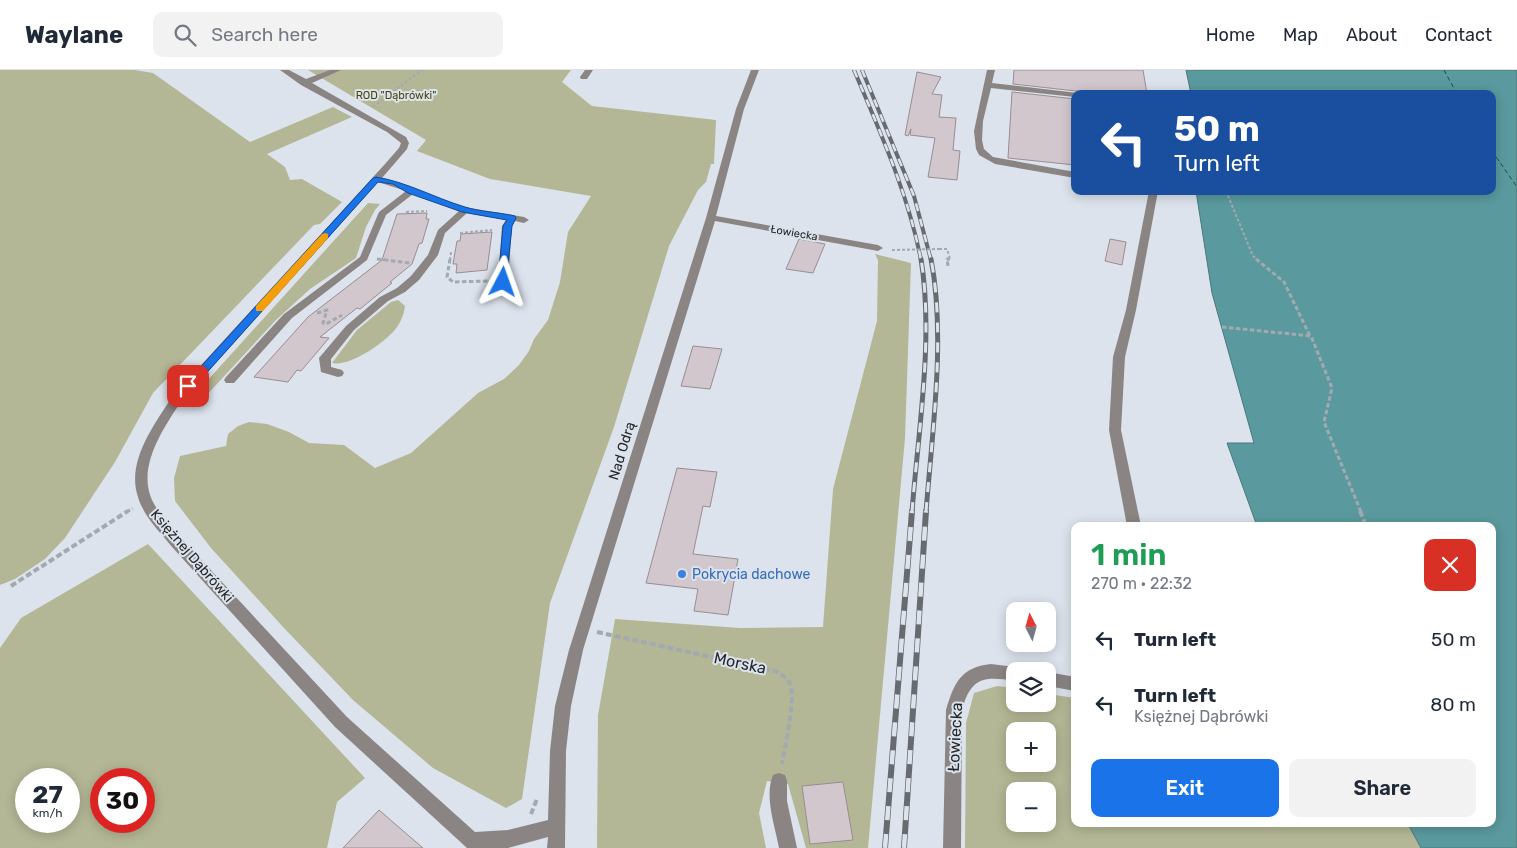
<!DOCTYPE html>
<meta charset="utf-8">
<style>
:root{--surface:#fff;--page:#f2f2f3;--text:#1f2937;--muted:#747a83;--line:#e0e1e3;--accent:#1a73e8}
body{margin:0;font-family:Rubik,sans-serif;background:var(--page);color:var(--text);height:100vh;display:flex;flex-direction:column;font-size:19px;white-space:nowrap}
*{box-sizing:border-box;margin:0}
p{font-size:16px;color:var(--muted)}
.icon{flex:none;width:28px;height:28px;fill:none;stroke:currentColor;stroke-width:2;stroke-linecap:round;stroke-linejoin:round}
.map{position:relative;flex:1;overflow:hidden}
.side{position:absolute;left:1071px;top:452px;width:425px;height:305px;display:flex;flex-direction:column;background:var(--surface);border-radius:10px;box-shadow:0 2px 12px #0003}
.side>*{flex:none}
.hud{position:absolute;left:1071px;top:20px;width:425px;height:105px;border-radius:10px;box-shadow:0 2px 12px #0003;background:#1a4fa0;color:#fff;overflow:hidden}
.needle{width:32px;rotate:354deg}
.tools{position:absolute;left:1006px;top:532px;display:grid;gap:10px}
.tools a{display:grid;place-items:center;width:50px;height:50px;border-radius:10px;background:var(--surface);box-shadow:0 2px 12px #0003;font-size:25px}
.speed{position:absolute;left:15px;top:698px;display:flex;gap:10px;font-size:25px;font-weight:700;text-align:center}
.speed>*{display:grid;place-content:center;width:65px;height:65px;border-radius:50%;background:var(--surface);box-shadow:0 2px 12px #0003;line-height:1}
.speed small{font-size:12px;font-weight:400}
.speed .limit{border:8px solid #d22;background:#fff;color:#111}
.pin{position:absolute;display:grid;place-items:center;width:42px;height:42px;color:#fff;margin:-21px;border-radius:10px;box-shadow:0 2px 8px #0006}
.me{position:absolute;width:55px;margin:-28px;rotate:4deg;stroke-linejoin:round;filter:drop-shadow(0 0 4px #0008)}
.turn{display:flex;align-items:center;gap:18px;height:105px;padding:0 20px;font-size:22px}
.turn .icon{width:65px;height:65px;stroke-width:2.5}
.turn b{display:block;font-size:35px;line-height:42px}
.round{display:grid;place-items:center;flex:none;width:52px;height:52px;border-radius:10px;background:var(--page)}
.head{display:flex;align-items:center;justify-content:space-between;height:85px;padding:0 20px}
h1{font-size:30px;font-weight:600;line-height:38px;color:#1e9e55}
.button{display:flex;gap:10px;margin-top:auto;padding:10px 20px}
.button a{flex:1;height:58px;border-radius:10px;background:var(--accent);color:#fff;font-size:20px;font-weight:600;line-height:58px;text-align:center}
.button a+a{background:var(--page);color:var(--text)}
ul{padding:0;list-style:none}
li{display:flex;align-items:center;gap:15px;height:65px;padding:0 20px}
li div{flex:1}
li b{display:block;font-size:19px}
li em{font-style:normal}
header{display:flex;align-items:center;gap:30px;box-sizing:border-box;height:70px;padding:0 25px;background:var(--surface);border-bottom:1px solid var(--line)}
header strong{font-size:24px}
nav{display:flex;gap:28px;margin-inline-start:auto;font-size:18px}
.search{width:350px;height:45px;background:var(--page);display:flex;align-items:center;gap:12px;box-sizing:border-box;padding:0 18px;border-radius:10px;color:var(--muted);font-size:19px}
.map>svg:first-child{display:block}
.green{fill:#b4b795;fill-rule:evenodd}
.water{fill:#5a9a9e;stroke:#4a787c}
.lines{fill:none;stroke-linecap:round;stroke-linejoin:round}
.ferry{stroke:#154e52;stroke-width:1;stroke-dasharray:4.5 3;stroke-linecap:butt}
.building{fill:#d2c7cd;stroke:#988d93}
.path-far2{stroke:#a3a9b0;stroke-width:2;stroke-dasharray:3 2;stroke-linecap:butt}
.path-far1{stroke:#a3a9b0;stroke-width:3;stroke-dasharray:4.5 2.5;stroke-linecap:butt}
.path{stroke:#a3a9b0;stroke-width:4;stroke-dasharray:6 3;stroke-linecap:butt}
.minor{fill:#8a8583;fill-rule:evenodd}
.rail-far2-casing{stroke:#676b70;stroke-width:4}
.rail-far1-casing{stroke:#676b70;stroke-width:5}
.rail-casing{stroke:#676b70;stroke-width:6}
.rail-far2{stroke:#dce3ec;stroke-width:2.5;stroke-dasharray:8;stroke-linecap:butt}
.rail-far1{stroke:#dce3ec;stroke-width:3;stroke-dasharray:10;stroke-linecap:butt}
.rail{stroke:#dce3ec;stroke-width:4.5;stroke-dasharray:14;stroke-linecap:butt}
.path-bridge{stroke:#a3a9b0;stroke-width:2;stroke-dasharray:3 2;stroke-linecap:butt}
.route{fill:#1a73e8;stroke:#114b97}
.slow{fill:#f59e0b}
.shop-dot{fill:#3f7fe0;stroke:#dce3ec;stroke-width:2}
.labels{text-anchor:middle;dominant-baseline:central;stroke-width:4;stroke-linejoin:round;paint-order:stroke}
.far-park-label{font-size:11px;fill:#46480e;stroke:#dce3ec}
.far-street-label{font-size:11px;fill:#25282b;stroke:#dce3ec}
.street-label{font-size:14px;fill:#25282b;stroke:#dce3ec}
.shop-label{font-size:14px;fill:#366cbe;stroke:#dce3ec;text-anchor:start}
.near-street-label{font-size:16px;fill:#25282b;stroke:#dce3ec}
</style>
<header>
<strong>Waylane</strong>
<div class="search"><svg class="icon" aria-label="search" viewBox="0 0 24 24"><circle cx="10" cy="10" r="6"/><path d="M15 15l6 6"/></svg>Search here</div>
<nav><a>Home</a><a>Map</a><a>About</a><a>Contact</a></nav>
</header>
<div class="map">
<svg width="1517" height="778" viewBox="0 0 1517 778">
<rect width="100%" height="100%" fill="#dce3ec"/>
<!-- green -->
<path class="green" d="M0 0H135L153 3 250 72 333 37 352 47 267 84 285 97 290 110 302 109 342 132 320 154 314 155 153 323 115 392 65 468 45 489 15 509 0 515Z
M308 0H571L562 12 592 36 716 50 714 94H711L706 112 698 120 669 176 614 357 550 533 522 729 506 738 433 698 353 630 284 558 211 478 175 431 174 408 180 386 226 376 228 364 238 356 249 352 267 354 289 362 309 373 344 375 375 398 411 383 478 323 504 309 519 295 529 281 534 269 548 250 560 212 568 162 591 126 490 109 417 81 426 70Z
M368 133 380 134 375 140 366 157 356 188 310 219 276 250 203 329 195 328 206 312Z
M875 184 911 193 905 368 868 778H806L788 714 767 711 759 743 766 778H597L598 645 615 549 740 558 823 557 833 419 877 251 878 190Z
M398 230 405 236C404 245 400 254 394 261 382 274 350 297 332 293L357 260 391 232Z
M148 474 365 708 337 732 327 778H0V578L21 548ZM26 709H69V751H26ZM101 709H144V751H101Z
M997 616 1015 618V634H1048V624L1075 628V754H1408L1421 778H965L966 653 974 623ZM1015 661H1048V694H1015ZM1048 721V754H1015V721Z"/>
<!-- water -->
<path class="water" d="M1186 0H1517V778H1421L1408 754H1492V456H1257L1227 373H1254L1212 223 1196 121H1492V24H1191Z"/>
<g class="lines">
<!-- ferry -->
<path class="ferry" d="M1444 0 1457 24
M1492 81 1517 117"/>
</g>
<!-- building -->
<path class="building" d="M1014 0H1143L1147 24H1103L1013 14Z
M917 2 941 7 932 24 942 25 939 47 956 48 953 80 960 81 957 110 928 107 935 68 910 65 911 59 908 66 905 65Z
M1012 22 1075 29V95L1008 88Z
M427 143 426 149H429L422 173 419 174 412 194 390 212 392 213 360 239 357 238 320 267 329 268 301 301 297 300 288 312 254 307 308 247 382 190 397 144Z
M492 162 487 200 456 203 457 194H453L457 171H460L461 164Z
M799 169 825 174 813 203 786 199Z
M1110 169 1126 172 1122 195 1105 191Z
M693 276 722 279 710 319 681 316Z
M677 398 717 402 710 437 703 436 693 484 738 489 728 545 694 541 698 519 646 513Z
M843 712 853 770 810 774 802 716Z
M379 740 409 766 423 778H343Z"/>
<g class="lines">
<!-- path-far2 -->
<path class="path-far2" d="M373 37 422 0
M1226 121 1253 186 1258 190
M406 142 427 141
M460 163 492 160
M939 179H947L950 189 947 190
M377 189 386 190
M450 190 451 182"/>
<!-- path-far1 -->
<path class="path-far1" d="M377 189 410 193
M450 189 447 207 453 212 488 211
M1256 189 1284 212 1310 266
M948 196 947 189H950
M317 243 327 240 323 253 326 254 342 245
M1222 257 1311 266 1332 318 1324 352 1361 442
M126 442 133 439"/>
<!-- path -->
<path class="path" d="M1360 441 1366 456
M11 516 128 441
M597 562 775 601C781 604 787 608 790 614 796 629 785 676 782 694
M531 744 537 729"/>
<!-- minor -->
<path class="minor" d="M280 0H289L306 9 330 0H341L312 13 406 67 409 73 407 79 382 108 464 137 524 147 529 150 524 153 515 151 512 156 508 212 503 215 498 212 502 156 506 150 467 143 445 163 438 185 419 210 405 222 388 231 354 260 331 289V297L342 300 344 303 342 306 338 307 321 302 319 288 346 256 380 227 397 218 411 206 428 185 438 160 459 141 413 124 386 145 367 190 292 248 234 313H226L224 310 226 307 284 244 360 187 379 142 406 121 378 112 180 333C163 359 137 397 152 430 159 445 172 457 183 470L347 647 475 762 508 760 548 750 550 681 555 636 569 580 706 148 736 39 751 0H759L744 39 716 146 878 175 883 178 878 181 715 151 583 580 571 636 566 681 565 778H547L548 767 508 778H467L335 657 173 478C160 462 144 447 138 427 126 392 154 355 172 327L385 94 399 78 401 73 387 62 301 15Z
M585 0H593L587 9H581L580 7Z
M987 0H995L992 13 1078 23 1075 24V27L991 18 983 51 982 70 984 79 993 87 1075 102V108L995 94 979 85 976 79 974 61Z
M1149 121H1158L1136 240 1125 287 1121 360 1141 456H1127L1109 360 1113 287 1126 240Z
M991 594 1015 597 1021 601H1015V611C984 606 971 607 962 640L961 778H943L946 640C954 613 961 597 991 594Z
M1048 602 1075 607V621L1048 616Z
M779 703 785 705 787 711V731L797 778H779C775 756 764 726 773 705Z"/>
<!-- rail-far2 casing -->
<g class="rail-far2-casing">
<path id="rail-far2" d="M854 0C880 62 908 123 921 190
M862 0 914 126 931 190"/>
</g>
<!-- rail-far1 casing -->
<g class="rail-far1-casing">
<path id="rail-far1" d="M912 442C918 362 934 268 921 189
M926 442C932 363 946 267 931 189"/>
</g>
<!-- rail casing -->
<g class="rail-casing">
<path id="rail" d="M885 778 912 441
M904 778 926 441"/>
</g>
<!-- rail-far2 -->
<use href="#rail-far2" class="rail-far2"/>
<!-- rail-far1 -->
<use href="#rail-far1" class="rail-far1"/>
<!-- rail -->
<use href="#rail" class="rail"/>
<!-- path-bridge -->
<path class="path-bridge" d="M892 180 939 179"/>
</g>
<!-- route -->
<path class="route" d="M376 107C407 112 435 128 465 137 481 142 498 142 515 146L516 148 512 156 506 214 503 215 498 212 503 156 507 150 462 142 408 123 393 114 378 112 192 319H185L183 316 185 314 373 108Z"/>
<!-- slow -->
<path class="slow" d="M325 163 328 164V168L263 241H256V236L322 164Z"/>
<!-- markers -->
<circle class="shop-dot" cx="682" cy="504" r="5"/>
<g class="labels">
<!-- far-park labels -->
<g class="far-park-label">
<text x="396" y="25">ROD "Dąbrówki"</text>
</g>
<!-- far-street labels -->
<g class="far-street-label">
<text transform="translate(794 163) rotate(10)">Łowiecka</text>
</g>
<!-- street labels -->
<g class="street-label">
<text transform="translate(622 381) rotate(-73)">Nad Odrą</text>
<text transform="translate(192 486) rotate(49)">Księżnej Dąbrówki</text>
</g>
<!-- shop labels -->
<g class="shop-label">
<text x="692" y="504">Pokrycia dachowe</text>
</g>
<!-- near-street labels -->
<g class="near-street-label">
<text transform="translate(740 593) rotate(12)">Morska</text>
<text transform="translate(955 667) rotate(-87)">Łowiecka</text>
</g>
</g>
</svg>
<div class="tools">
<a><svg class="needle" viewBox="-14 -14 28 28"><path d="M0-13l5 13h-10z" fill="#e53935"/><path d="M0 13l5-13h-10z" fill="#747a83"/></svg></a>
<a><svg class="icon" aria-label="layers" viewBox="0 0 24 24"><path d="M12 4l9 5-9 5-9-5zM3 14l9 5 9-5"/></svg></a>
<a>+</a>
<a>−</a>
</div>
<div class="speed"><div>27<small>km/h</small></div><div class="limit">30</div></div>
<div class="pin" style="left:188px;top:316px;background:#d93025"><svg class="icon" aria-label="arrive" viewBox="0 0 24 24"><path d="M6 21V4h12l-3 4 3 4H6"/></svg></div>
<svg class="me" style="left:503px;top:212px" viewBox="-20 -20 40 40"><path d="M0-17L14 15 0 8-14 15z" fill="#1a73e8" stroke="#fff" stroke-width="4"/></svg>
<div class="hud">
<div class="turn"><svg class="icon" aria-label="left" viewBox="0 0 24 24"><path d="M17 20v-9H6M10 6l-5 5 5 5"/></svg><div><b>50 m</b>Turn left</div></div>
</div>
<section class="side">
<div class="head"><div><h1>1 min</h1><p>270 m · 22:32</p></div><a class="round" style="background:#d93025;color:#fff"><svg class="icon" aria-label="close" viewBox="0 0 24 24"><path d="M6 6l12 12M18 6L6 18"/></svg></a></div>
<ul>
<li><svg class="icon" aria-label="left" viewBox="0 0 24 24"><path d="M17 20v-9H6M10 6l-5 5 5 5"/></svg><div><b>Turn left</b></div><em>50 m</em></li>
<li><svg class="icon" aria-label="left" viewBox="0 0 24 24"><path d="M17 20v-9H6M10 6l-5 5 5 5"/></svg><div><b>Turn left</b><p>Księżnej Dąbrówki</p></div><em>80 m</em></li>
</ul>
<div class="button"><a>Exit</a><a>Share</a></div>
</section>
</div>
